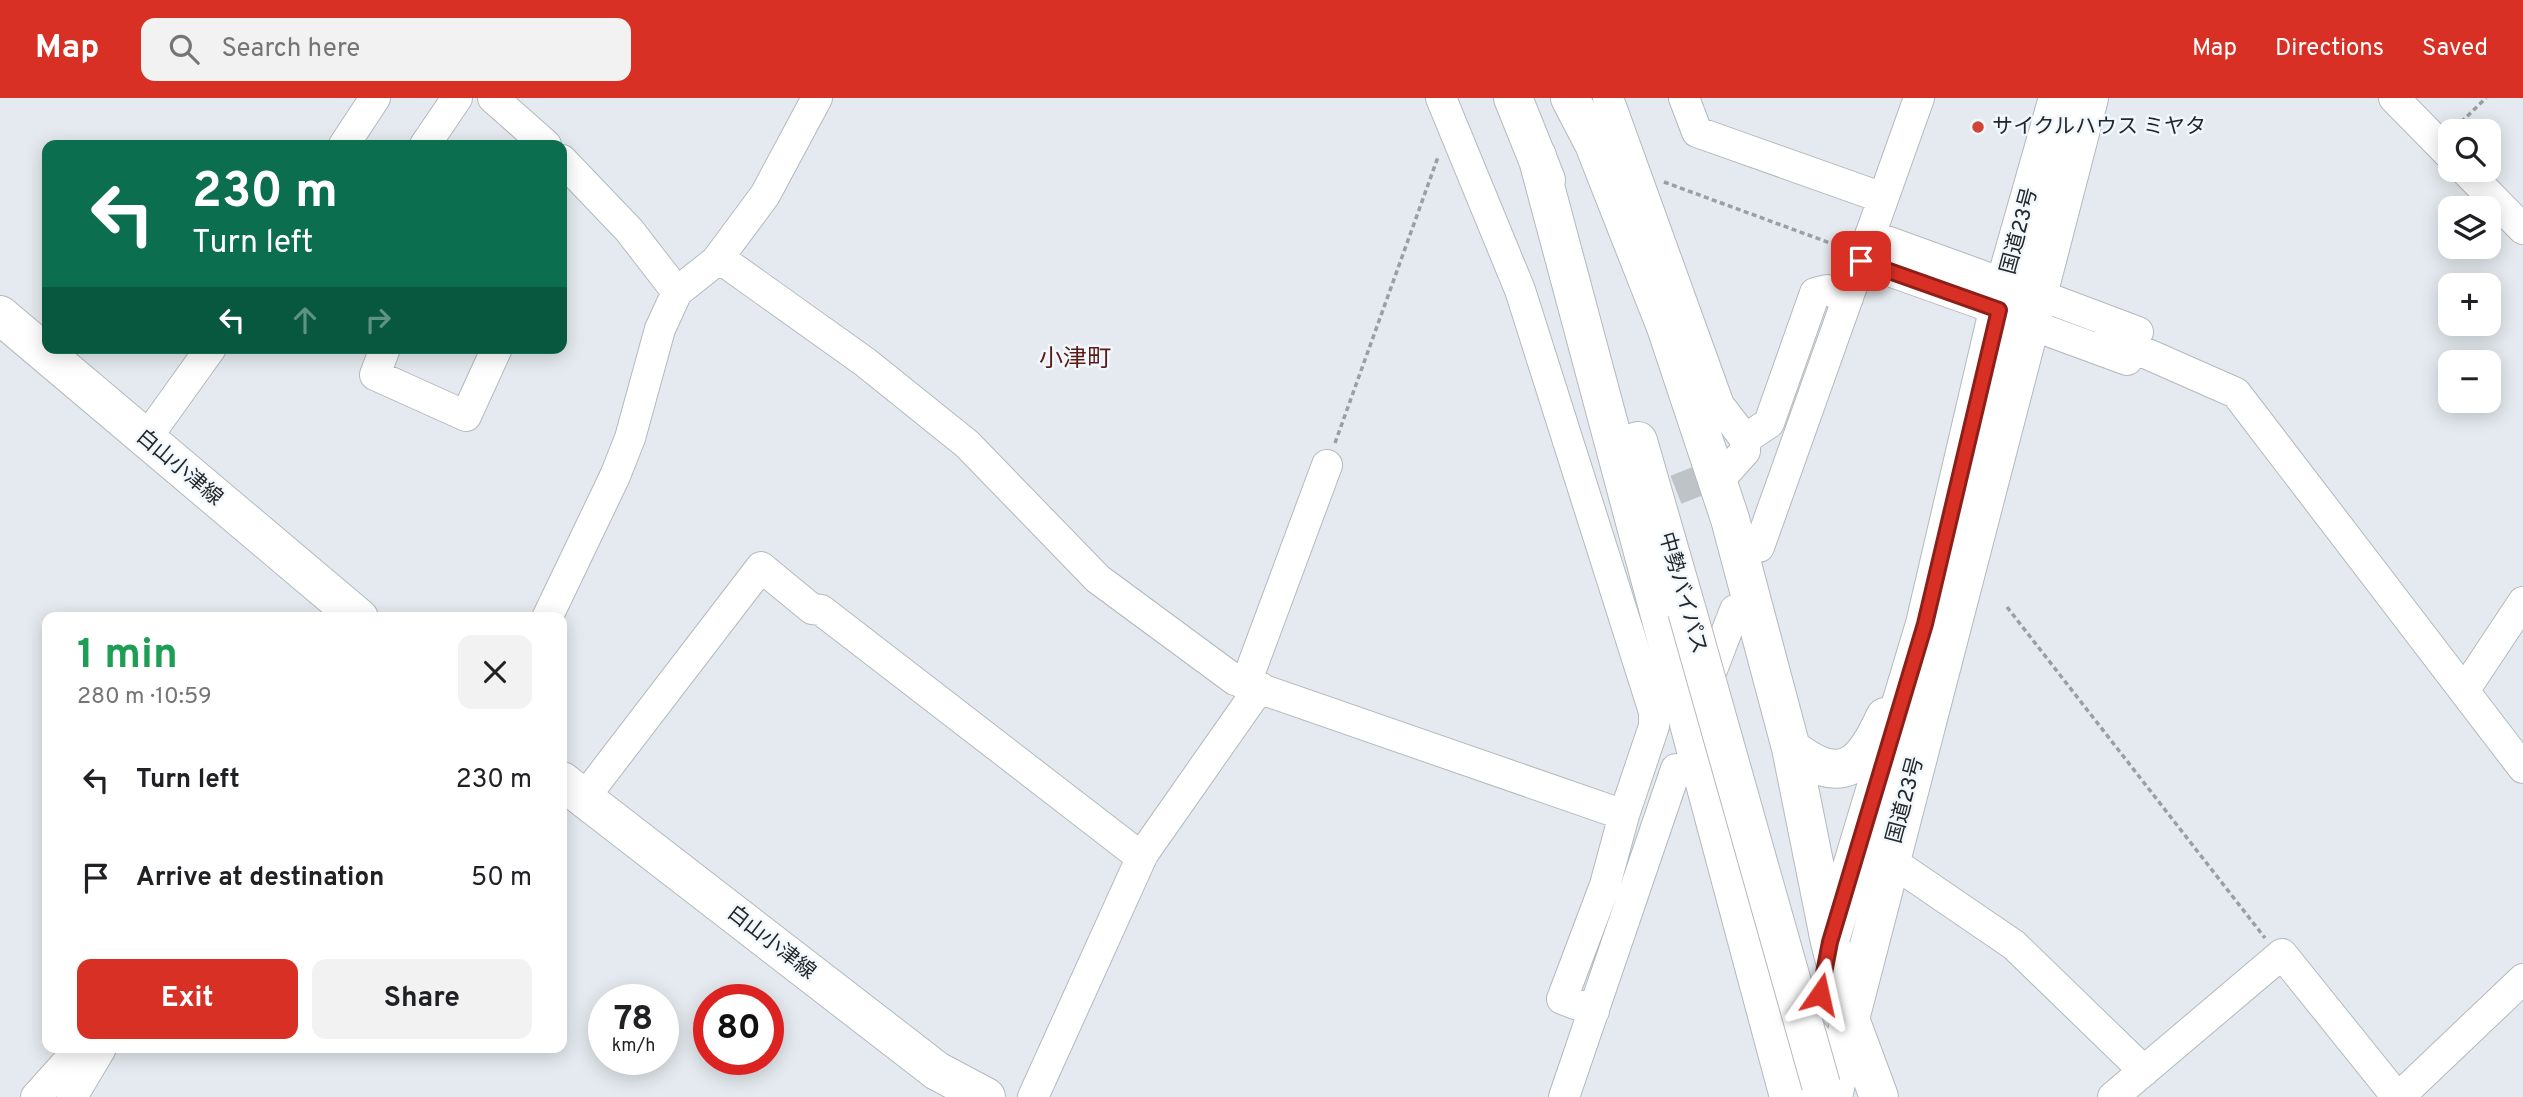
<!DOCTYPE html>
<meta charset="utf-8">
<style>
:root{--surface:#fff;--page:#f2f2f2;--text:#202124;--muted:#757577;--accent:#d93025}
body{margin:0;font-family:Overpass,"Noto Sans JP",sans-serif;background:var(--page);color:var(--text);height:100vh;display:flex;flex-direction:column;font-size:26px;white-space:nowrap}
*{box-sizing:border-box;margin:0}
p{font-size:23px;color:var(--muted)}
.icon{flex:none;width:38px;height:38px;fill:none;stroke:currentColor;stroke-width:2;stroke-linecap:round;stroke-linejoin:round}
.map{position:relative;flex:1;overflow:hidden}
.drawer{position:absolute;left:42px;top:514px;width:525px;height:441px;display:flex;flex-direction:column;background:var(--surface);border-radius:14px;box-shadow:0 4px 18px #0003}
.drawer>*{flex:none}
.hud{position:absolute;left:42px;top:42px;width:525px;height:214px;border-radius:14px;box-shadow:0 4px 18px #0003;background:#0b6e4f;color:#fff;overflow:hidden}
.controls{position:absolute;left:2438px;top:21px;display:grid;gap:14px}
.controls a{display:grid;place-items:center;width:63px;height:63px;border-radius:14px;background:var(--surface);box-shadow:0 4px 18px #0003;font-size:35px}
.speed{position:absolute;left:588px;top:886px;display:flex;gap:14px;font-size:35px;font-weight:700;text-align:center}
.speed>*{display:grid;place-content:center;width:91px;height:91px;border-radius:50%;background:var(--surface);box-shadow:0 4px 18px #0003;line-height:1}
.speed small{font-size:18px;font-weight:400}
.speed .limit{border:10px solid #d22;background:#fff;color:#111}
.pin{position:absolute;display:grid;place-items:center;width:60px;height:60px;color:#fff;margin:-30px;border-radius:14px;box-shadow:0 4px 10px #0006}
.me{position:absolute;width:77px;margin:-38px;rotate:11deg;stroke-linejoin:round;filter:drop-shadow(0 0 5px #0008)}
.turn{display:flex;align-items:center;gap:24px;height:147px;padding:0 35px;font-size:32px}
.turn .icon{width:91px;height:91px;stroke-width:2.5}
.turn b{display:block;font-size:49px;line-height:60px}
.lanes{display:flex;align-items:center;height:66px;padding:0 35px;background:#0003;justify-content:center;gap:35px;direction:ltr}
.lanes .off{opacity:.35}
.round{display:grid;place-items:center;flex:none;width:74px;height:74px;border-radius:14px;background:var(--page)}
.headline{display:flex;align-items:center;justify-content:space-between;height:119px;padding:0 35px}
h1{font-size:42px;font-weight:700;line-height:52px;color:#1e9e55}
.primary-button{display:flex;gap:14px;margin-top:auto;padding:14px 35px}
.primary-button a{flex:1;height:80px;border-radius:14px;background:var(--accent);color:#fff;font-size:28px;font-weight:700;line-height:80px;text-align:center}
.primary-button a+a{background:var(--page);color:var(--text)}
ul{padding:0;list-style:none}
li{display:flex;align-items:center;gap:21px;height:98px;padding:0 35px}
li div{flex:1}
li b{display:block;font-size:26px}
li em{font-style:normal}
header{display:flex;align-items:center;gap:42px;box-sizing:border-box;height:98px;padding:0 35px;background:var(--accent);color:#fff}
header strong{font-size:33px}
nav{display:flex;gap:38px;margin-inline-start:auto;font-size:24px}
.search{width:490px;height:63px;background:var(--page);display:flex;align-items:center;gap:18px;box-sizing:border-box;padding:0 24px;border-radius:14px;color:var(--muted);font-size:26px}
.map>svg:first-child{display:block}
.lines{fill:none;stroke-linecap:round;stroke-linejoin:round}
.minor-tunnel{stroke:#bec3c7;stroke-width:30;stroke-dasharray:30 15;stroke-linecap:butt}
.minor-casing{stroke:#b3b9be;stroke-width:32}
.major-casing{stroke:#b3b9be;stroke-width:40}
.highway-casing{stroke:#b3b9be;stroke-width:40}
.path{stroke:#9b9fa3;stroke-width:3.5;stroke-dasharray:5 3.5;stroke-linecap:butt}
.minor{stroke:#fff;stroke-width:30}
.major{stroke:#fff;stroke-width:38}
.highway{stroke:#fff;stroke-width:38}
.highway-bridge-casing{stroke:#b3b9be;stroke-width:40;stroke-linecap:butt}
.highway-bridge{stroke:#fff;stroke-width:38}
.route-casing{stroke:#8d1f18;stroke-width:18}
.route{stroke:#d93025;stroke-width:12}
.poi-dot{fill:#d04337;stroke:#f1f8fd;stroke-width:2.5}
.labels{text-anchor:middle;dominant-baseline:central;stroke-width:5;stroke-linejoin:round;paint-order:stroke}
.poi-label{font-size:21px;fill:#242628;stroke:#f1f8fd;text-anchor:start}
.street-label{font-size:21px;fill:#242628;stroke:#f1f8fd}
.quarter-label{font-size:24px;fill:#5d1913;stroke:#f1f8fd}
</style>
<header>
<strong>Map</strong>
<div class="search"><svg class="icon" aria-label="search" viewBox="0 0 24 24"><circle cx="10" cy="10" r="6"/><path d="M15 15l6 6"/></svg>Search here</div>
<nav><a>Map</a><a>Directions</a><a>Saved</a></nav>
</header>
<div class="map">
<svg width="2523" height="999" viewBox="0 0 2523 999">
<rect width="100%" height="100%" fill="#e4eaef"/>
<g class="lines">
<!-- minor-tunnel -->
<path class="minor-tunnel" d="M2014 204 2109 239
M1634 408 1729 371"/>
<!-- minor casing -->
<g class="minor-casing">
<path id="minor" d="M493 0 546 47
M1441 0 1520 192 1654 614V628L1624 717
M1608 0 1719 307 1745 341V353L1729 371
M1684 0 1697 34 1883 100
M2394 0 2450 57
M344 47 375 0
M425 47 457 0
M562 62 629 132 677 194
M2465 72 2523 131
M1870 137 2005 186
M716 163 729 167 865 264 967 346 1098 481 1235 582 1624 717 1605 787 1562 901 1594 913
M1861 163 1999 212
M2037 196 2138 234
M2029 226 2127 262
M2109 239 2236 295 2523 670
M385 250 375 277 466 318 497 250
M1745 341 1769 325 1815 195 1827 192 1848 200
M145 342 211 250
M1759 449 1919 0
M547 520 615 378 630 340 660 231 677 194 716 163 765 97 817 0
M1246 585 1327 367
M1705 590 1735 512
M2464 593 2523 504
M584 700 761 469 812 511 821 512 1132 752 1143 756
M1891 763 2014 847 2144 973
M36 999 80 950
M72 999 101 950
M1033 999 1143 756 1260 589
M1564 999 1676 671
M2113 999 2282 856 2397 999
M2399 999 2523 881"/>
</g>
<!-- major casing -->
<g class="major-casing">
<path id="major" d="M0 217 359 520
M562 683 937 973 986 999"/>
</g>
<!-- highway casing -->
<g class="highway-casing">
<path id="highway" d="M1513 0 1546 82
M1570 0 1594 46 1666 229 1730 421 1791 650 1830 844 1850 921 1879 999
M1537 58 1789 999
M1638 343 1687 513
M1791 650C1841 689 1862 670 1885 619
M1831 839 1925 526 2001 200 2058 0
M1800 999 1811 939
M1833 999 1850 921 2089 0"/>
</g>
<!-- path -->
<path class="path" d="M2455 30 2486 0
M1664 84 1841 149
M1335 345 1438 59
M2007 509 2265 840"/>
<!-- minor -->
<use href="#minor" class="minor"/>
<!-- major -->
<use href="#major" class="major"/>
<!-- highway -->
<use href="#highway" class="highway"/>
<!-- highway-bridge casing -->
<g class="highway-bridge-casing">
<path id="highway-bridge" d="M1687 513 1821 987"/>
</g>
<!-- highway-bridge -->
<use href="#highway-bridge" class="highway-bridge"/>
</g>
<g class="lines">
<!-- route casing -->
<g class="route-casing">
<path id="route" d="M1820 896 1830 844 1925 526 1999 212 1861 163"/>
</g>
<!-- route -->
<use href="#route" class="route"/>
</g>
<!-- markers -->
<circle class="poi-dot" cx="1978" cy="29" r="7"/>
<g class="labels">
<!-- poi labels -->
<g class="poi-label">
<text x="1992" y="29">サイクルハウス ミヤタ</text>
</g>
<!-- street labels -->
<g class="street-label">
<text transform="translate(2020 133) rotate(-75)">国道23号</text>
<text transform="translate(179 370) rotate(40)">白山小津線</text>
<text transform="translate(1682 495) rotate(74)">中勢バイパス</text>
<text transform="translate(1906 702) rotate(-75)">国道23号</text>
<text transform="translate(771 845) rotate(38)">白山小津線</text>
</g>
<!-- quarter labels -->
<g class="quarter-label">
<text x="1075" y="262">小津町</text>
</g>
</g>
</svg>
<div class="controls">
<a><svg class="icon" aria-label="search" viewBox="0 0 24 24"><circle cx="10" cy="10" r="6"/><path d="M15 15l6 6"/></svg></a>
<a><svg class="icon" aria-label="layers" viewBox="0 0 24 24"><path d="M12 4l9 5-9 5-9-5zM3 14l9 5 9-5"/></svg></a>
<a>+</a>
<a>−</a>
</div>
<div class="speed"><div>78<small>km/h</small></div><div class="limit">80</div></div>
<div class="pin" style="left:1861px;top:163px;background:#d93025"><svg class="icon" aria-label="arrive" viewBox="0 0 24 24"><path d="M6 21V4h12l-3 4 3 4H6"/></svg></div>
<svg class="me" style="left:1820px;top:896px" viewBox="-20 -20 40 40"><path d="M0-17L14 15 0 8-14 15z" fill="#d93025" stroke="#fff" stroke-width="4"/></svg>
<div class="hud">
<div class="turn"><svg class="icon" aria-label="left" viewBox="0 0 24 24"><path d="M17 20v-9H6M10 6l-5 5 5 5"/></svg><div><b>230 m</b>Turn left</div></div>
<div class="lanes"><svg class="icon" aria-label="left" viewBox="0 0 24 24"><path d="M17 20v-9H6M10 6l-5 5 5 5"/></svg><svg class="icon off" aria-label="ahead" viewBox="0 0 24 24"><path d="M12 20V5M6 11l6-6 6 6"/></svg><svg class="icon off" aria-label="right" viewBox="0 0 24 24"><path d="M7 20v-9h11M14 6l5 5-5 5"/></svg></div>
</div>
<section class="drawer">
<div class="headline"><div><h1>1 min</h1><p>280 m · 10:59</p></div><a class="round"><svg class="icon" aria-label="close" viewBox="0 0 24 24"><path d="M6 6l12 12M18 6L6 18"/></svg></a></div>
<ul>
<li><svg class="icon" aria-label="left" viewBox="0 0 24 24"><path d="M17 20v-9H6M10 6l-5 5 5 5"/></svg><div><b>Turn left</b></div><em>230 m</em></li>
<li><svg class="icon" aria-label="arrive" viewBox="0 0 24 24"><path d="M6 21V4h12l-3 4 3 4H6"/></svg><div><b>Arrive at destination</b></div><em>50 m</em></li>
</ul>
<div class="primary-button"><a>Exit</a><a>Share</a></div>
</section>
</div>
